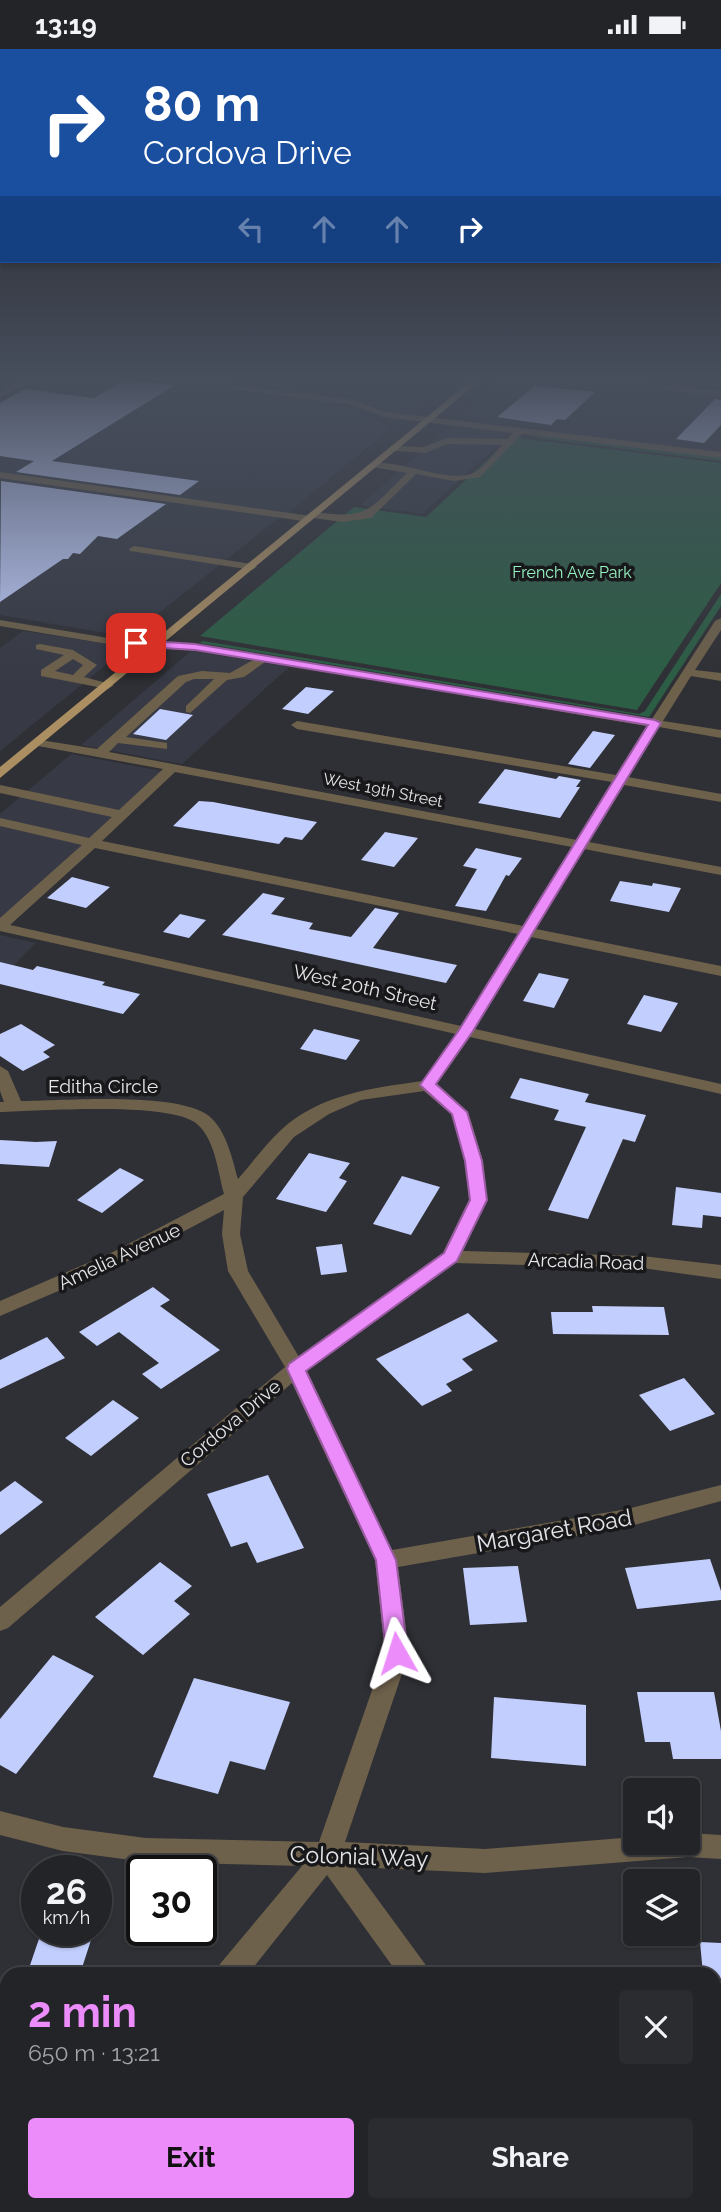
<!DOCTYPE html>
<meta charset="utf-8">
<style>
:root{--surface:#232428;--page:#2b2c30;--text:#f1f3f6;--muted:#a3a4a8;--line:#404145;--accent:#ec8cfa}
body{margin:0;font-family:Raleway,sans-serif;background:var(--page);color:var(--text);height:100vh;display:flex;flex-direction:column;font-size:26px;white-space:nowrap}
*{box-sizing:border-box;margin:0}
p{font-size:23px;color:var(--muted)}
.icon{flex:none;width:38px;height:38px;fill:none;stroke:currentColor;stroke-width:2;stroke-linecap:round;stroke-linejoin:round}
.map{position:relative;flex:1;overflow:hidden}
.details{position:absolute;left:0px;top:1918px;width:721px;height:245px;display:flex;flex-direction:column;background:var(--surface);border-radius:21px 21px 0 0;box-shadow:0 2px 5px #0004,0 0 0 2px var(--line)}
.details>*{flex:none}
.top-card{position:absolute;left:0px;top:0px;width:721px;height:214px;box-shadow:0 2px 5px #0004,0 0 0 2px var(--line);background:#1a4fa0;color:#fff;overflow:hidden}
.fabs{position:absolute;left:623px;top:1729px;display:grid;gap:14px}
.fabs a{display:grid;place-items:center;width:77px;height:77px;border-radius:7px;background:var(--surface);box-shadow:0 2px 5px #0004,0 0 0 2px var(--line);font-size:35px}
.speed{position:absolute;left:21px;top:1806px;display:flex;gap:14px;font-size:35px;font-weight:700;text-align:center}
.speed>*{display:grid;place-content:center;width:91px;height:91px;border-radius:50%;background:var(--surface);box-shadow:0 2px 5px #0004,0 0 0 2px var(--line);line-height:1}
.speed small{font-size:18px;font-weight:400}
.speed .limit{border:4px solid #111;border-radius:10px;background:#fff;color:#111}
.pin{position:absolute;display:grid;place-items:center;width:60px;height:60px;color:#fff;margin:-30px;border-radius:14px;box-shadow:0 4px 10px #0006}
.me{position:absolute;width:77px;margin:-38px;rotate:354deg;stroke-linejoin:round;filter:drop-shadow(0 0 5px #0008)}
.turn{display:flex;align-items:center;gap:24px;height:147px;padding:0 28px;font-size:32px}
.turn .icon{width:91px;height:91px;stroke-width:2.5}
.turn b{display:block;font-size:49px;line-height:60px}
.lanes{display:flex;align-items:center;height:66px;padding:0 28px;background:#0003;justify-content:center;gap:35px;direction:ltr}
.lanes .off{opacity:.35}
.round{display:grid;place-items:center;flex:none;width:74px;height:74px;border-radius:7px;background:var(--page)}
.headline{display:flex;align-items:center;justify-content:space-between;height:119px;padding:0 28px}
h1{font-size:42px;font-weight:700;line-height:52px;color:var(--accent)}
.button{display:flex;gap:14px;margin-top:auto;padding:14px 28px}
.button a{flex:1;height:80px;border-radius:7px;background:var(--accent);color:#111;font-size:28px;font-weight:700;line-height:80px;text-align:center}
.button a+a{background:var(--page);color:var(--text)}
.status{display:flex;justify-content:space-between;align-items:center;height:49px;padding:0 35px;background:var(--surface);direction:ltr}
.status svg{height:19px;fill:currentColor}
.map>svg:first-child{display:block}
.built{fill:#373a45}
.green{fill:#2c5e45}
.building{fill:#c2cefd}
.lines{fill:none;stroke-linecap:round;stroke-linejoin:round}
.minor{fill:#6e614b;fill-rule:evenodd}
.major{fill:#ab8f62;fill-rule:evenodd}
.route{fill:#ec8cfa;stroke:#995ba2;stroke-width:2}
.labels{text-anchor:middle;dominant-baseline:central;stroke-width:7;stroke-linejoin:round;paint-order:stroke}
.far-park-label{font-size:16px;fill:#96f3c2;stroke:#18181b}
.far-street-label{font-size:16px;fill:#e4e5e8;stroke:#18181b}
.street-label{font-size:19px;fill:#e4e5e8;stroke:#18181b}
.near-street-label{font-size:23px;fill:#e4e5e8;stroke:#18181b}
</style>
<div class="status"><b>13:19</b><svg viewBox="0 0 49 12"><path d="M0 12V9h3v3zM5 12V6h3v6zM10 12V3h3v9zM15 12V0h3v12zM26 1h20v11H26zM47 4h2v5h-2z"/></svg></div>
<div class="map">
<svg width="721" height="2163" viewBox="0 0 721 2163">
<rect width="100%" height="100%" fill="#2f3035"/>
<!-- built -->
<path class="built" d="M69 331H143L326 353 349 358 392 378 288 464 0 424V352L27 338Z
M160 331H198L424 358 342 425 398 377 353 357 329 351Z
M504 331H572L721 348V403L456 372Z
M451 376 538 387 536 389 507 388 422 465 360 456Z
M0 428 280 468 131 586 112 585 0 566Z
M23 582 128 598 0 702V599Z
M191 602 289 618 182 715 81 696Z
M71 705 172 724 0 870V765Z
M0 886 36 894 0 930Z"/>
<!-- green -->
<path class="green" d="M538 387 721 408V412L536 389Z
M512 388 721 414V534L637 661 200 587 354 458 426 468Z
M721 545V557L649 668 199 594 203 592 639 665 645 662Z"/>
<!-- building -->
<path class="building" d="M124 331 175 336 52 412 199 432 180 446 16 423 34 412 0 407V354L25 340 94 349Z
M535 337 595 343 565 371 557 370 551 376 497 368Z
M715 350 721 351V376L704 394 676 390Z
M1 432 166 455 117 490 98 487 80 505 73 504 68 510H63L0 553Z
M306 638 334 642 308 665 282 660Z
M160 660 193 666 166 691 133 685Z
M593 682 615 686 590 719 568 715Z
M505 720 556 730 559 727 581 731 576 738H580L560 769 478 754Z
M199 752 213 753 317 773 302 791 285 788 279 795 173 777Z
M385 783 418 789 394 818 361 811Z
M476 799 522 809 509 827 506 826 486 862 455 857 477 820 463 817Z
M72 828 110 838 86 859 47 849Z
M620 832 652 837 653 834 681 839 669 863 610 852Z
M263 844 285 849 271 865 313 874 309 880 351 888 375 859 399 864 373 899 457 916 446 934 222 886Z
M180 865 206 871 189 889 163 883Z
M0 913 33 921 37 917 105 933 102 936 140 945 123 965 0 935Z
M539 924 569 930 554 959 523 952Z
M644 946 678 954 661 983 627 975Z
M21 975 55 996 43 1003 50 1008 23 1022 0 1007V985Z
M314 980 360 991 346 1011 300 1000Z
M520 1029 589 1045 585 1053 646 1066 635 1093 623 1090 588 1170 548 1161 586 1078 554 1071 559 1061 510 1049Z
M0 1091 36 1093 57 1092 49 1118 0 1115Z
M309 1104 350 1114 339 1129 347 1132 326 1163 276 1150Z
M120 1119 144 1131 102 1164 77 1151Z
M402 1127 440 1138 411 1186 373 1175Z
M676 1138 721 1144V1168L703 1166 702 1179 672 1176Z
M342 1195 347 1223 321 1226 316 1198Z
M153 1238 170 1251 160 1257 220 1301 161 1340 142 1325 159 1314 119 1283 97 1297 79 1283Z
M592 1257 664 1258 669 1286 553 1285 551 1263H593Z
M468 1264 498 1292 462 1310 473 1321 446 1335 452 1342 422 1357 376 1310Z
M47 1288 65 1309 0 1340V1311Z
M684 1329 715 1365 670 1382 639 1346Z
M113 1351 139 1369 91 1407 65 1389Z
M268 1426 304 1499 257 1514 247 1493 231 1498 207 1445Z
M15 1432 43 1453 0 1486V1443Z
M710 1510 721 1542V1551L637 1560 625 1519Z
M160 1513 192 1537 174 1552 190 1565 143 1606 95 1568Z
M518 1517 527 1573 470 1576 463 1519Z
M53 1606 94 1627 16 1725 0 1716V1670Z
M194 1629 290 1653 265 1721 230 1712 218 1745 153 1728Z
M637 1643H714L721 1682V1710H673L670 1693H645Z
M494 1648 586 1656V1717L491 1709Z
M42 1881 92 1888 80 1925H27Z
M700 1893 721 1894V1955L714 1956V1925H703Z"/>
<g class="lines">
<!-- minor -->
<path class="minor" d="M35 331H56L20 338 0 349V343L15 334Z
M158 331H183L348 350 386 363 721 403V409L522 385 480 428 454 432 416 425 371 469 342 473 314 469 310 473 0 429V423L311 467 315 463C370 471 369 460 407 424L373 418V414C401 411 452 436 475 423 485 417 494 404 502 396L448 395 425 404 396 402 393 401V397L424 398 447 389 507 390 513 384 385 368 347 355Z
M587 331H614L721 342V348Z
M134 497 252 515 257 518 252 521 130 502 129 500Z
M721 569V581L695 621 721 624V632L691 627 663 672 721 681V689L659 678 628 728 721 745V753L624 736 589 793 721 818V826L584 800 536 880 721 917V927L531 888 475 980 721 1035V1045L470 988 437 1035 468 1063 483 1112 487 1151 463 1202 642 1207 721 1216V1230L642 1219 455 1214 307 1322 392 1501 627 1460 721 1436V1452L627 1478 398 1518 409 1604 345 1793 485 1800 635 1788V1794H688V1784L721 1786V1810L688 1808 485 1824 354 1818 425 1915 429 1925H398L327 1826 248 1925H216L220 1915 302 1817 146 1813 63 1802 0 1786V1762L63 1778 146 1789 319 1793 385 1604 375 1511 292 1334 8 1579 0 1582V1558L285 1318 228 1222 222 1185 224 1161 126 1213 0 1267V1252L113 1203 224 1145C218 1123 215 1090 197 1075 171 1052 39 1062 0 1063V1053H4L0 1042V1017L8 1022 21 1052C63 1052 177 1042 209 1067 227 1082 232 1110 238 1130 252 1114 265 1096 281 1081 320 1045 372 1039 423 1032L456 985 0 882V869L82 796 0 777V769L89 789 112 768 0 744V736L119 761 163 720 38 697 34 696V690L97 700 178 627 202 622 230 624 253 611 195 601 114 596 0 577V571L114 590 195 595 652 670 715 572ZM265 613 647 677 616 726 297 672 291 676 297 680 612 733 577 791 109 703 118 694 167 700V694L126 688 186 633 194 630H214L186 657V663L190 664 227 631 244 628ZM175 723 572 798 523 877 102 792ZM95 799 518 885 461 977 10 876ZM424 1042 451 1065 465 1112 469 1151 443 1204 299 1308 248 1222 240 1185 243 1148 294 1088 329 1065 361 1051Z
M40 595 73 601 97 616 84 628 114 636 108 640 41 627V621L64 606 36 600V596ZM73 610 83 616 73 626 55 622Z
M7 2138V2156H21L18 2163H0V2141Z
M526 2156H556L559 2163H529Z"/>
<!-- major -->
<path class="major" d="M472 331H481L0 729V718Z"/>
</g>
<!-- sky -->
<linearGradient id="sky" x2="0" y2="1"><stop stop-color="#1a1a1d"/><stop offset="0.52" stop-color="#474e5c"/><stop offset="1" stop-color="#474e5c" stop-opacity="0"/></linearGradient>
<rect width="721" height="634" fill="url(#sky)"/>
<!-- route -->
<path class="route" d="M136 591 195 595 655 671 661 674 473 982 436 1035 467 1063 482 1112 487 1151 457 1212 306 1322 396 1511 408 1604 404 1611 397 1614 389 1611 386 1604 376 1511 287 1320 289 1315 444 1204 470 1151 465 1112 452 1065 420 1036 459 981 648 676 195 601 132 597V592Z"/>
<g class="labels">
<!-- far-park labels -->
<g class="far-park-label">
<text x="572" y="523">French Ave Park</text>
</g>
<!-- far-street labels -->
<g class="far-street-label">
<text transform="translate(383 741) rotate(11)">West 19th Street</text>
</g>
<!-- street labels -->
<g class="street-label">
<text transform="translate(365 938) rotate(13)">West 20th Street</text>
<text x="103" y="1037">Editha Circle</text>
<text transform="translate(119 1207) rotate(-25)">Amelia Avenue</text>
<text transform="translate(586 1212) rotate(2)">Arcadia Road</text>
<text transform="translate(230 1374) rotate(-40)">Cordova Drive</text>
</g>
<!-- near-street labels -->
<g class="near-street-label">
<text transform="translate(554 1481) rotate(-10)">Margaret Road</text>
<text transform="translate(359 1807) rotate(2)">Colonial Way</text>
</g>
</g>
</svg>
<div class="fabs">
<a><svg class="icon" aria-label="sound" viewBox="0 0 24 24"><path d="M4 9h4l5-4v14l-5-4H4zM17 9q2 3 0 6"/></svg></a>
<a><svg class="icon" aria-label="layers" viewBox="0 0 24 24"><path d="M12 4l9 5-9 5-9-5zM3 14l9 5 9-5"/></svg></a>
</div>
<div class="speed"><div>26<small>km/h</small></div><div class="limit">30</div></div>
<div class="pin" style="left:136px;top:594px;background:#d93025"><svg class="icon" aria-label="arrive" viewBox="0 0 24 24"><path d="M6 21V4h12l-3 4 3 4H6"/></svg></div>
<svg class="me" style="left:397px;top:1604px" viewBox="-20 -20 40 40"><path d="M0-17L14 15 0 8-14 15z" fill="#ec8cfa" stroke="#fff" stroke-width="4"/></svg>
<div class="top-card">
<div class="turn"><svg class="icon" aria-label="right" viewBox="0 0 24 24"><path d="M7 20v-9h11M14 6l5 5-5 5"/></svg><div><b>80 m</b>Cordova Drive</div></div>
<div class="lanes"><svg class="icon off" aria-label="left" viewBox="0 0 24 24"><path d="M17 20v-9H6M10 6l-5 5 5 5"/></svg><svg class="icon off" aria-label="ahead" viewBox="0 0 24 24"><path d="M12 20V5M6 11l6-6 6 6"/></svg><svg class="icon off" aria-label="ahead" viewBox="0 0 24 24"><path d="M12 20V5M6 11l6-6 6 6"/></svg><svg class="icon" aria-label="right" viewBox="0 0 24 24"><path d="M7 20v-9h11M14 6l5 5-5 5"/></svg></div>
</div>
<section class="details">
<div class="headline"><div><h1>2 min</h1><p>650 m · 13:21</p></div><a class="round"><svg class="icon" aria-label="close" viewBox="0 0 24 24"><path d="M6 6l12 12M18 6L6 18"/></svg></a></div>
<div class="button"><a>Exit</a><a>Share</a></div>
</section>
</div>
